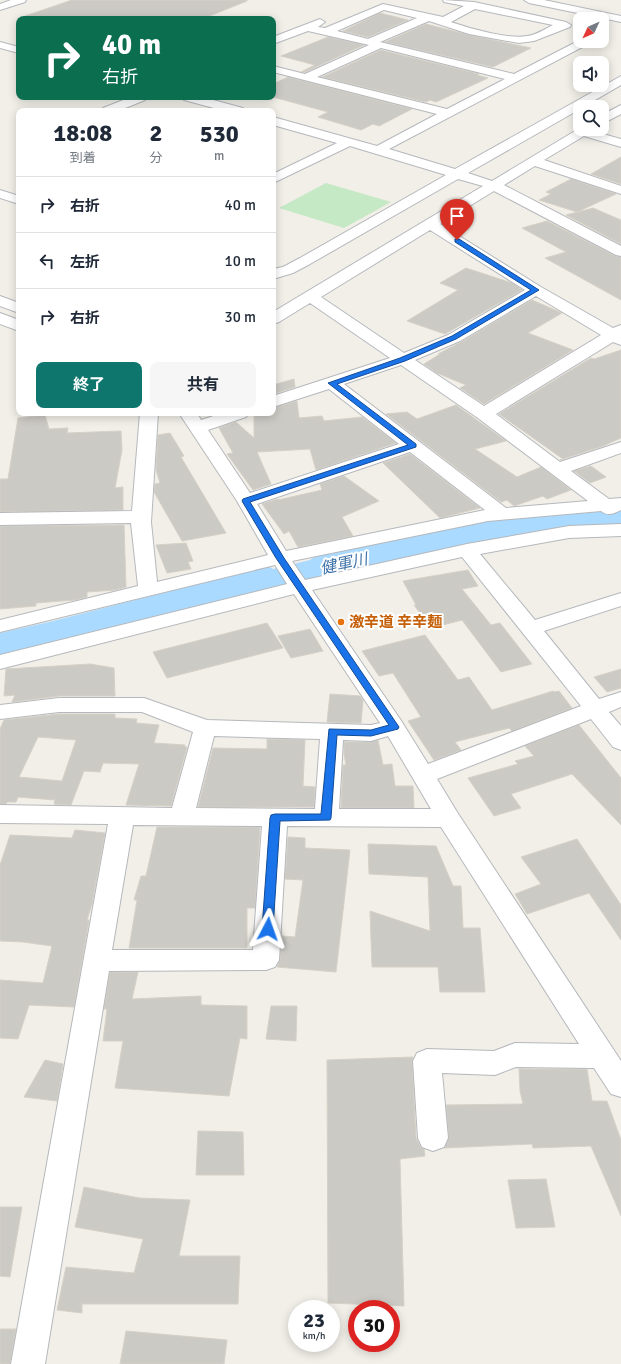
<!DOCTYPE html>
<html lang="ja">
<meta charset="utf-8">
<style>
:root{--surface:#fff;--page:#f6f6f7;--text:#1f2937;--muted:#747a83;--line:#e0e1e3;--accent:#0f766e}
body{margin:0;font-family:Signika,"Noto Sans JP",sans-serif;background:var(--page);color:var(--text);height:100vh;display:flex;flex-direction:column;font-size:15px;white-space:nowrap}
*{box-sizing:border-box;margin:0}
p{font-size:13px;color:var(--muted)}
.icon{flex:none;width:22px;height:22px;fill:none;stroke:currentColor;stroke-width:2;stroke-linecap:round;stroke-linejoin:round}
.map{position:relative;flex:1;overflow:hidden}
.details{position:absolute;left:16px;top:108px;width:260px;height:308px;display:flex;flex-direction:column;background:var(--surface);border-radius:8px;box-shadow:0 2px 10px #0003}
.details>*{flex:none}
.banner{position:absolute;left:16px;top:16px;width:260px;height:84px;border-radius:8px;box-shadow:0 2px 10px #0003;background:#0b6e4f;color:#fff;overflow:hidden}
.needle{width:26px;rotate:226deg}
.fabs{position:absolute;left:573px;top:12px;display:grid;gap:8px}
.fabs a{display:grid;place-items:center;width:36px;height:36px;border-radius:8px;background:var(--surface);box-shadow:0 2px 10px #0003;font-size:20px}
.speed{position:absolute;left:288px;top:1300px;display:flex;gap:8px;font-size:20px;font-weight:700;text-align:center}
.speed>*{display:grid;place-content:center;width:52px;height:52px;border-radius:50%;background:var(--surface);box-shadow:0 2px 10px #0003;line-height:1}
.speed small{font-size:10px;font-weight:400}
.speed .limit{border:6px solid #d22;background:#fff;color:#111}
.pin{position:absolute;display:grid;place-items:center;width:34px;height:34px;color:#fff;margin:-41px -17px;border-radius:50% 50% 50% 0;rotate:-45deg;box-shadow:0 0 4px #0007}
.pin .icon{rotate:45deg}
.me{position:absolute;width:44px;margin:-22px;rotate:4deg;stroke-linejoin:round;filter:drop-shadow(0 0 3px #0008)}
.turn{display:flex;align-items:center;gap:14px;height:84px;padding:0 20px;font-size:18px}
.turn .icon{width:52px;height:52px;stroke-width:2.5}
.turn b{display:block;font-size:28px;line-height:34px}
.eta{display:flex;justify-content:space-evenly;align-items:center;height:68px;text-align:center}
.eta b{font-size:24px;font-weight:700;line-height:28px}
.cta{display:flex;gap:8px;margin-top:auto;padding:8px 20px}
.cta a{flex:1;height:46px;border-radius:8px;background:var(--accent);color:#fff;font-size:16px;font-weight:700;line-height:46px;text-align:center}
.cta a+a{background:var(--page);color:var(--text)}
ul{padding:0;list-style:none}
li{display:flex;align-items:center;gap:12px;height:56px;padding:0 20px;border-top:1px solid var(--line)}
li div{flex:1}
li b{display:block;font-size:15px}
li em{font-style:normal}
.map>svg:first-child{display:block}
.green{fill:#c5e8c5}
.water{fill:#aadaff}
.building{fill:#cccac5;stroke:#d6d1c6;fill-rule:evenodd}
.lines{fill:none;stroke-linecap:round;stroke-linejoin:round}
.minor-casing{stroke:#b5b8bc;stroke-width:2}
.minor{fill:#fff;fill-rule:evenodd}
.route{fill:#1a73e8;stroke:#114b97}
.food-dot{fill:#e8710a;stroke:#fff;stroke-width:1.5}
.labels{text-anchor:middle;dominant-baseline:central;stroke-width:4;stroke-linejoin:round;paint-order:stroke}
.food-label{font-size:15px;font-weight:bold;fill:#c56008;stroke:#fff;text-anchor:start}
.water-label{font-size:16px;font-style:italic;fill:#4174aa;stroke:#fff}
</style>
<div class="map">
<svg width="621" height="1364" viewBox="0 0 621 1364">
<rect width="100%" height="100%" fill="#f1efe8"/>
<!-- green -->
<path class="green" d="M326 183 391 202 344 228 279 208Z"/>
<!-- water -->
<path class="water" d="M621 506V526L573 529 0 659V633L53 621 268 566 273 569 310 560 314 557 327 553 488 521Z"/>
<!-- building -->
<path class="building" d="M72 0H247V1L202 19H26L25 16Z
M380 13 408 20 368 37 343 31Z
M426 24 469 35 531 48 493 67 385 42Z
M328 37 364 45 305 72H301L315 65 281 56Z
M381 50 479 74 477 75 488 78 436 102 430 100 426 102 322 77Z
M288 77 412 109 379 126 373 124 361 130 318 117 328 112 273 97V84Z
M621 157V184L591 174Z
M571 179 616 194 577 212 539 200 551 194 546 192Z
M593 208 621 220V244L566 215Z
M547 221 615 256 621 257V300L545 258 566 252 522 228Z
M466 268 512 283 522 290 445 334 407 321 458 290 440 283Z
M532 300 562 313 528 333 573 350 484 404 460 388 466 385 437 373 424 364 440 354H438L461 342Z
M621 350V438L603 446 560 460 563 459 499 414 591 358 594 359Z
M294 379 295 387 273 394V385Z
M297 401 299 418 322 416 324 421 362 417 396 443 316 470 310 449 257 452 271 484 253 490 227 454 233 453 219 428 236 422 254 438V415H273V408Z
M456 405 506 441 475 449 517 477 541 467 571 490 547 499 543 496 514 506 507 500 501 502 386 414 407 412 417 419Z
M45 415 49 429 68 428 67 433 121 431 122 450 115 488 123 487V510L0 512V479H8L18 418Z
M170 433 184 456 181 457 226 533 182 541 154 492 155 484 160 483 156 470 158 435Z
M410 454 480 508 440 518 383 463Z
M591 466 606 477 590 483 574 471Z
M344 476 379 501 342 517 353 536 298 547 289 531 284 534 262 504 278 499V500L322 490 320 484Z
M124 525 126 587 115 590 87 592V597L75 600 36 603V606L0 609V526Z
M186 543 193 561 188 562 191 569 167 573 156 545Z
M468 570 478 586 462 589 491 625 500 623 532 664 501 672 462 620 431 628 414 605H416L403 581Z
M267 623 283 648 167 678 153 652Z
M310 629 323 651 291 658 278 636Z
M425 635 458 680 469 677 492 710 553 691 554 692 559 691 572 708 512 731 509 728 455 742 461 750 434 760 408 721 421 717 393 673 379 676 362 651Z
M90 664 114 668 115 696H59L12 702 15 695 4 696 6 669Z
M621 669V688L607 692 594 677Z
M330 694 360 696 363 700 361 723 327 722Z
M59 714H115V718L137 719 136 723 159 725 154 743 185 745V747H187L171 806 126 805 139 764 103 763 100 772 84 771 71 805 54 804 55 800 18 797 16 802H7L6 804H0V729L4 720ZM38 737 76 740 62 781 19 777Z
M579 725 621 778V825L572 774 511 794 521 808 494 816 468 778 518 764 515 761 534 756 525 746Z
M267 739 305 740 303 786 315 787 314 807H198L213 748 267 749Z
M378 740 383 765 392 764 395 786H413L414 808H341L343 765H346L344 754V742H371Z
M157 827H260L255 908H247V948H129L137 900H134L141 876H146Z
M75 830 105 833 92 904 87 920H89L74 1007 29 1005 18 1039 0 1038V980L43 983 52 946 23 942 0 941V865L10 835 72 838Z
M288 837 305 838V848L350 850 336 972 277 967 280 960 282 936 295 937 303 880 285 879Z
M577 839 621 905V940L589 893 527 914 515 894 541 884 521 857Z
M368 844 436 846 453 886H461L463 928H480L485 992H440L438 967H372L370 911 430 931 428 877 369 874Z
M110 972H138L132 999 201 996V1005L247 1006V1039L240 1038 229 1096 115 1088 123 1041H103L107 1009H104Z
M271 1006H297L296 1041 266 1039Z
M413 1057 412 1061 416 1138 421 1148 424 1149 425 1156 400 1159 404 1306 328 1303 327 1060Z
M45 1060 63 1064 57 1101 24 1097Z
M519 1069H587L592 1101H607L621 1140V1216L591 1146 533 1148 532 1144 444 1148 449 1138 446 1105 523 1104 520 1091Z
M198 1131 243 1132 244 1175H196Z
M546 1179 555 1227 516 1228 508 1180Z
M84 1187 139 1198 190 1200 179 1256H240L238 1304H82V1313L57 1310 66 1267 134 1273 143 1239 75 1227Z
M0 1207H22L10 1277 0 1276Z
M0 1329H16L10 1364H0Z
M126 1331 227 1340 224 1364H120Z"/>
<g class="lines">
<!-- minor casing -->
<g class="minor-casing">
<path id="minor" d="M11 0H26L25 2 0 10V4Z
M443 0 474 2 566 22 571 25 570 27 534 41 519 43 469 34 429 21 380 42 514 74 580 40V41H592L590 43 389 149 455 169 621 76V85L583 107H580V109L468 173 492 181 580 128 593 129 592 131 621 139V147L584 136 544 160 621 186V194L535 166 504 185 621 246V256L616 255 494 191 440 224 541 287 613 328 621 325V345L613 342 496 414 560 462 621 442V453L571 471 609 499 621 498V510C614 513 609 517 601 511L488 521 292 561 305 580 467 544 569 526 621 524V536L569 538 480 554 535 620 621 593V606L544 631 599 699 621 692V707L609 712 621 726V750L613 747 591 719 437 779 457 812 621 1061V1097L611 1094 594 1068 516 1067 495 1075 442 1073 448 1138 444 1147 433 1151 422 1147 418 1138 413 1061 417 1053 427 1049 494 1051 515 1043 579 1044 441 827 287 826 279 960 275 967 266 970 109 971 45 1364H11L108 824 0 823V805L172 808 193 732 142 712H59L0 719V705L59 698H144L207 720 371 725 380 723 294 594 0 669V655L287 584 275 565 0 632V620L138 586 131 523 0 525V513L132 511 140 413H158L151 522 157 582 268 555 237 501 179 413H197L201 420 223 413H249L246 417 208 430 250 493 399 444 329 389 273 407V396L390 358 310 303 279 322 273 324V312L483 186 458 179 310 264 293 273 273 279V269L283 267 300 258 446 175 350 146 273 183V174L337 143 273 125V117L377 146 437 114 273 72V66L305 74 369 45 308 31 273 44V37L320 19 325 22 318 27 325 28 383 4 443 17 464 6 444 2ZM475 9 553 25C545 29 536 35 527 36 510 40 468 28 451 22ZM384 10 417 18 368 39 337 31ZM381 48 505 79 447 109 317 77ZM430 230 525 290 448 335 404 353 321 297ZM536 296 601 335 484 406 415 360 460 341ZM401 365 478 418 588 501 506 508 344 384ZM410 452 485 510 286 551 257 504ZM462 557 581 706 428 764 402 722 312 590ZM214 736 320 739 315 809 196 808ZM388 736 431 809H339L343 740 371 741ZM133 825 262 826 253 950H112Z
M524 0H544L621 16V22L529 3Z
M0 42 19 47V53L0 48Z
M131 97H147L145 100 118 111H101L103 108Z
M182 97H202L243 108 245 111H225L184 100Z
M621 105V114L602 124V115Z
M0 190 19 196V204L0 198Z
M0 296 19 303V313L0 306Z
M0 313 19 320V331L0 324Z"/>
</g>
<!-- minor -->
<use href="#minor" class="minor"/>
</g>
<!-- route -->
<path class="route" d="M455 239H459L539 290 456 339 405 361 337 384 416 444V447L250 502 284 558 399 727 398 729 371 736 337 735 331 818 330 820 280 821 273 929 272 932 268 933 264 932 262 929 270 818 271 815 275 814H321L329 729 371 730 389 725 276 558 242 501 243 499 408 445 328 383 400 358 452 336 531 290 455 242Z"/>
<!-- markers -->
<circle class="food-dot" cx="341" cy="622" r="4"/>
<g class="labels">
<!-- food labels -->
<g class="food-label">
<text x="349" y="622">激辛道 辛辛麺</text>
</g>
<!-- water labels -->
<g class="water-label">
<text transform="translate(344 564) rotate(-12)">健軍川</text>
</g>
</g>
</svg>
<div class="fabs">
<a><svg class="needle" viewBox="-14 -14 28 28"><path d="M0-13l5 13h-10z" fill="#e53935"/><path d="M0 13l5-13h-10z" fill="#747a83"/></svg></a>
<a><svg class="icon" aria-label="sound" viewBox="0 0 24 24"><path d="M4 9h4l5-4v14l-5-4H4zM17 9q2 3 0 6"/></svg></a>
<a><svg class="icon" aria-label="search" viewBox="0 0 24 24"><circle cx="10" cy="10" r="6"/><path d="M15 15l6 6"/></svg></a>
</div>
<div class="speed"><div>23<small>km/h</small></div><div class="limit">30</div></div>
<div class="pin" style="left:457px;top:240px;background:#d93025"><svg class="icon" aria-label="arrive" viewBox="0 0 24 24"><path d="M6 21V4h12l-3 4 3 4H6"/></svg></div>
<svg class="me" style="left:268px;top:929px" viewBox="-20 -20 40 40"><path d="M0-17L14 15 0 8-14 15z" fill="#1a73e8" stroke="#fff" stroke-width="4"/></svg>
<div class="banner">
<div class="turn"><svg class="icon" aria-label="right" viewBox="0 0 24 24"><path d="M7 20v-9h11M14 6l5 5-5 5"/></svg><div><b>40 m</b>右折</div></div>
</div>
<section class="details">
<div class="eta">
<div><b>18:08</b><p>到着</p></div>
<div><b>2</b><p>分</p></div>
<div><b>530</b><p>m</p></div>
</div>
<ul>
<li><svg class="icon" aria-label="right" viewBox="0 0 24 24"><path d="M7 20v-9h11M14 6l5 5-5 5"/></svg><div><b>右折</b></div><em>40 m</em></li>
<li><svg class="icon" aria-label="left" viewBox="0 0 24 24"><path d="M17 20v-9H6M10 6l-5 5 5 5"/></svg><div><b>左折</b></div><em>10 m</em></li>
<li><svg class="icon" aria-label="right" viewBox="0 0 24 24"><path d="M7 20v-9h11M14 6l5 5-5 5"/></svg><div><b>右折</b></div><em>30 m</em></li>
</ul>
<div class="cta"><a>終了</a><a>共有</a></div>
</section>
</div>
